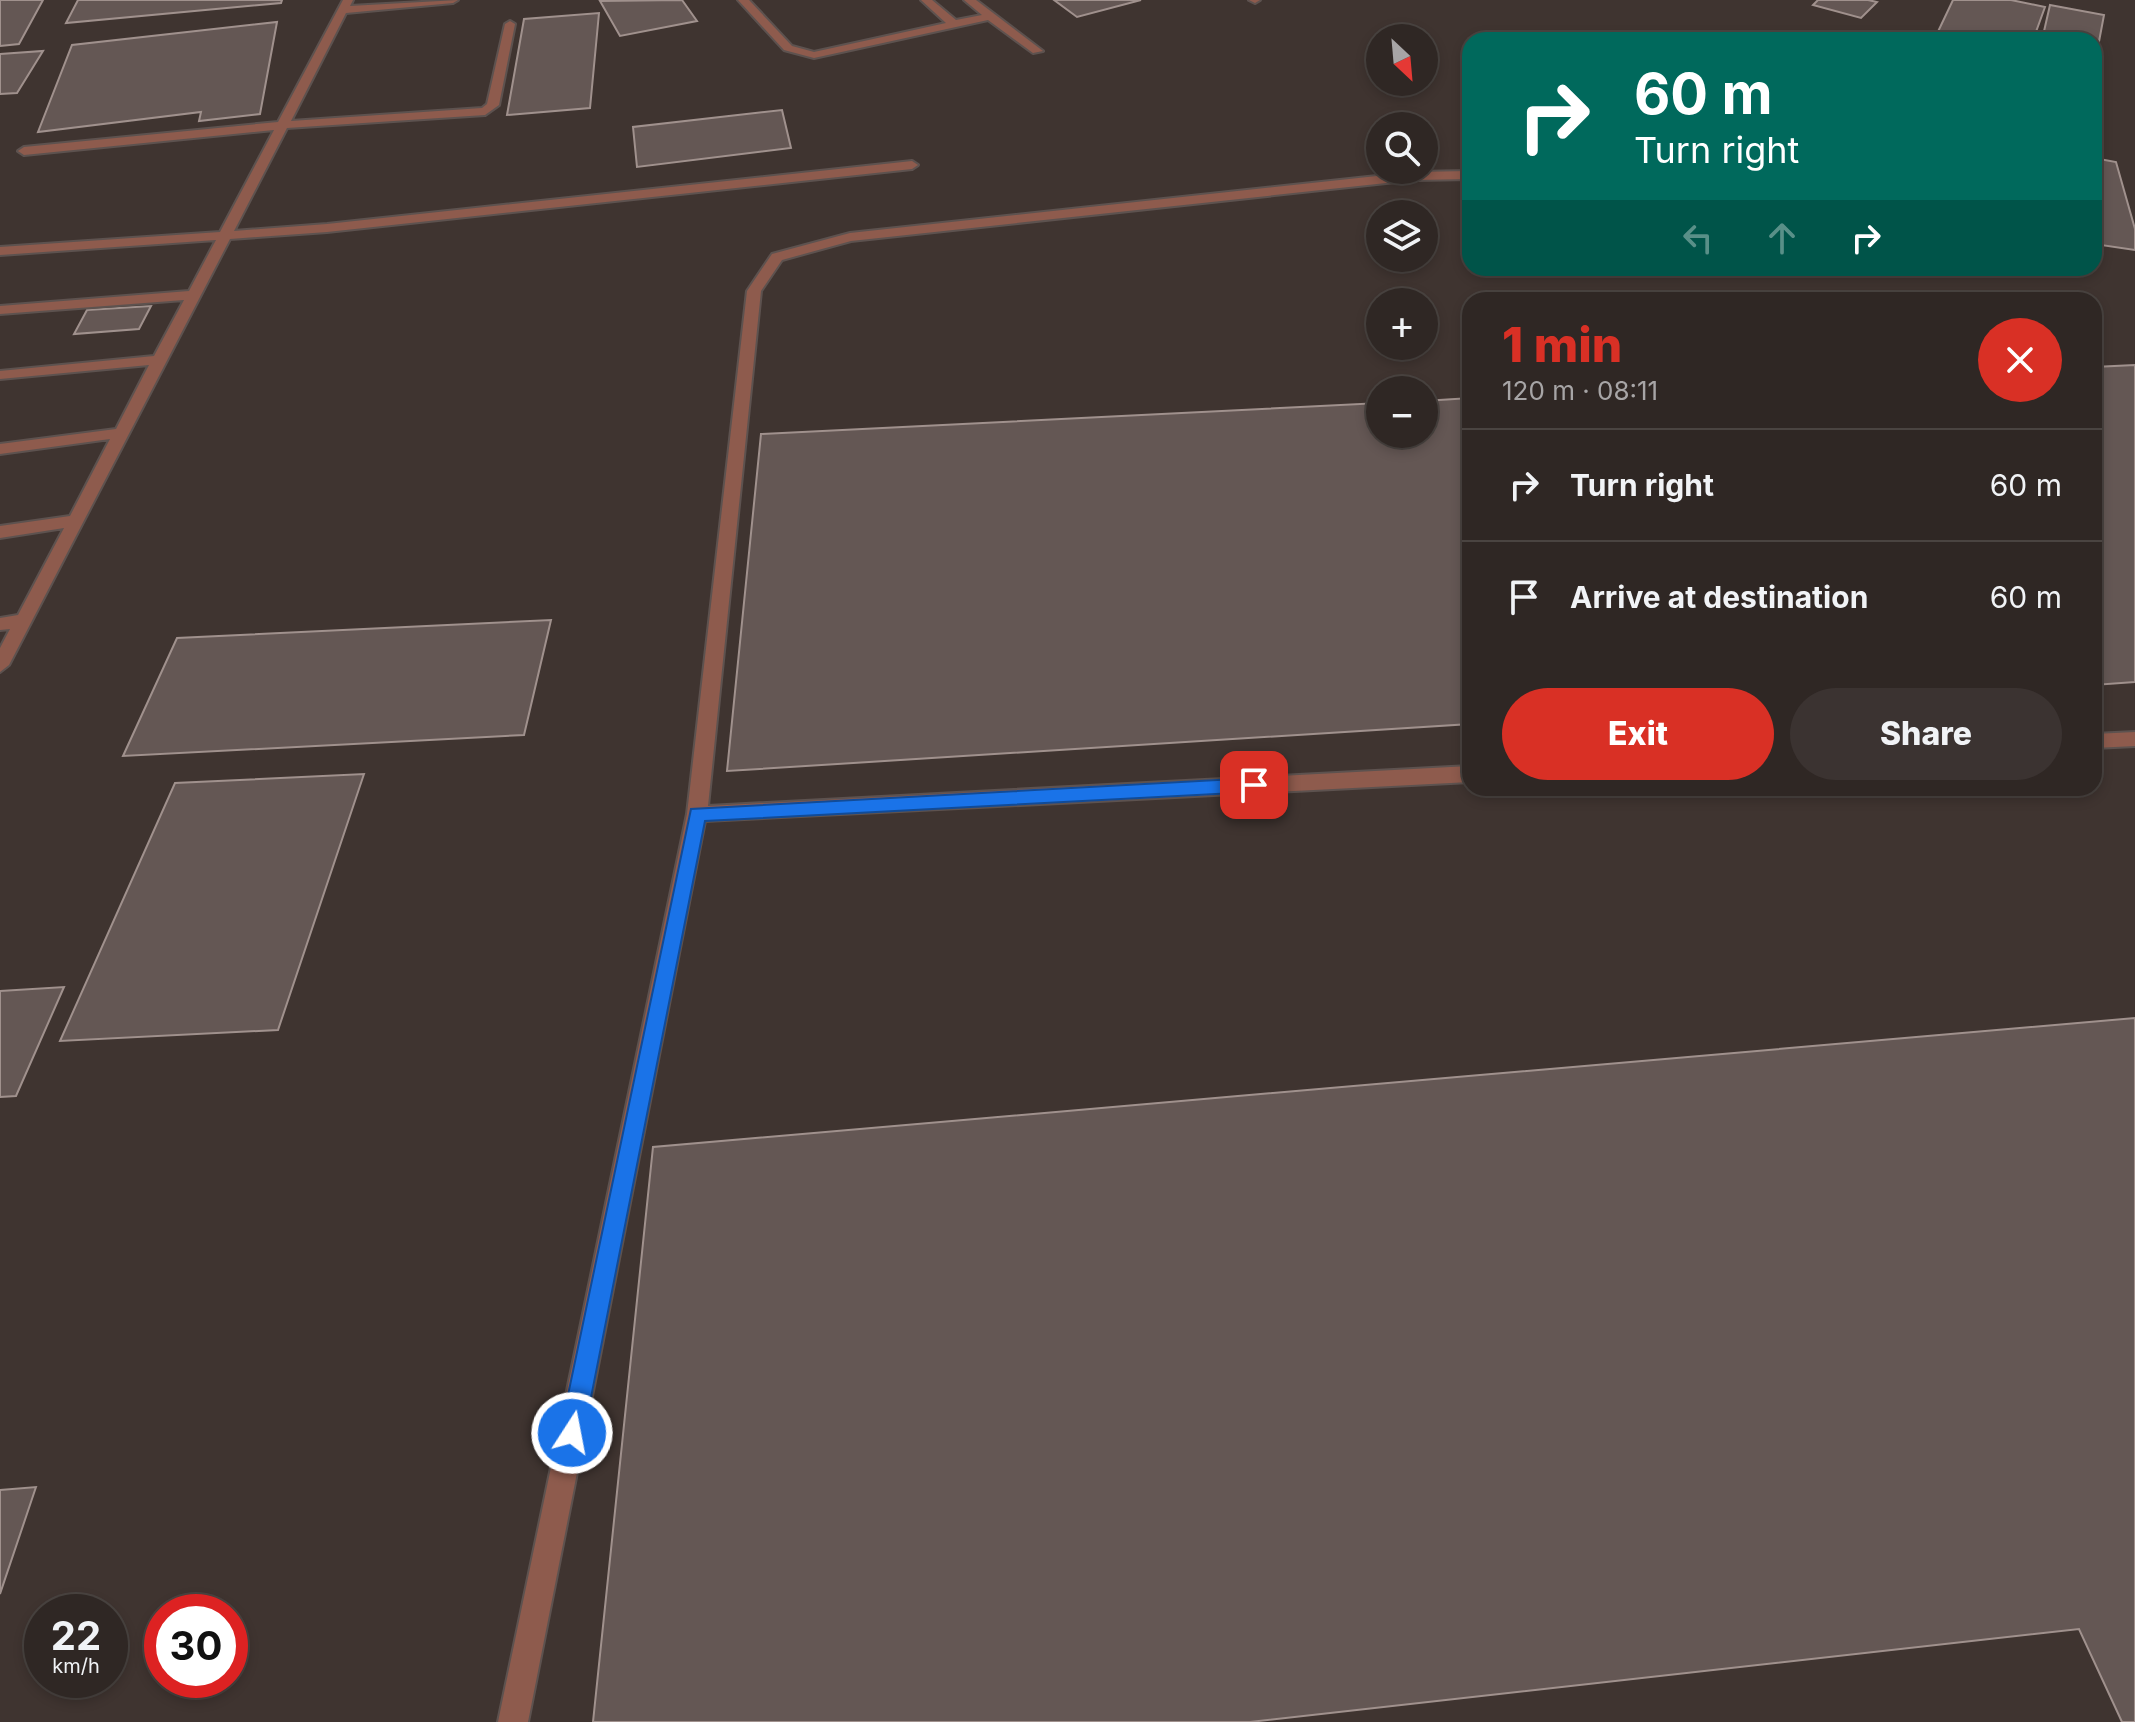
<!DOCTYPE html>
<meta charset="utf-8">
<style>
:root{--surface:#2f2724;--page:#3b3331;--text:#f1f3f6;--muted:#a7a5a6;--line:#4a4441;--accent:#d93025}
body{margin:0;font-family:Inter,sans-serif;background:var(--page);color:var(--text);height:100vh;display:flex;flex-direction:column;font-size:30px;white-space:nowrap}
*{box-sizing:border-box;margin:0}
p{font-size:26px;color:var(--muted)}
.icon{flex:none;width:44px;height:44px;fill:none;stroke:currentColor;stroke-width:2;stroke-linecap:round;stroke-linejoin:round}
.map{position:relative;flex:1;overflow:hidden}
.panel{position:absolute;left:1462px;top:292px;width:640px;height:504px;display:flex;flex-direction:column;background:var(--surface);border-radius:24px;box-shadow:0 4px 12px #0003,0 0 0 2px var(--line)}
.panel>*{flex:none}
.top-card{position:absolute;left:1462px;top:32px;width:640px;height:244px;border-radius:24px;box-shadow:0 4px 12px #0003,0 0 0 2px var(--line);background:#00695c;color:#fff;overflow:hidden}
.needle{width:52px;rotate:154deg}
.fabs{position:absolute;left:1366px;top:24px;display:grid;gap:16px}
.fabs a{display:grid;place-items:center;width:72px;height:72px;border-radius:50%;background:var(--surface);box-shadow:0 4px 12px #0003,0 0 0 2px var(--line);font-size:40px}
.speed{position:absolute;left:24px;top:1594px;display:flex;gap:16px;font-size:40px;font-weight:700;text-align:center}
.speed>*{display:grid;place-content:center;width:104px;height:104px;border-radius:50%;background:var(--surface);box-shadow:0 4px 12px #0003,0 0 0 2px var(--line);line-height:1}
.speed small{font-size:20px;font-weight:400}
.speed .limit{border:12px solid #d22;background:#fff;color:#111}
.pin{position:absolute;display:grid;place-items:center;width:68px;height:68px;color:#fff;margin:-34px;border-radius:16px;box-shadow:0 4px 12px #0006}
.me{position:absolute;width:88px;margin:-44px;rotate:11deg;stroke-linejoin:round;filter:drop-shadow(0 0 6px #0008)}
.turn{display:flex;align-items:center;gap:28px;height:168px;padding:0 40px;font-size:36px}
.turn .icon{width:104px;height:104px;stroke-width:2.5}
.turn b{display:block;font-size:56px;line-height:68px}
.lanes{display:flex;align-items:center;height:76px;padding:0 40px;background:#0003;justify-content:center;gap:40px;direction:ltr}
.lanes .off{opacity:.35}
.round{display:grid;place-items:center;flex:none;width:84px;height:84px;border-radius:42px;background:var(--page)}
.summary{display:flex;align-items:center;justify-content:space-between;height:136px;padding:0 40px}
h1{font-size:48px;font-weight:800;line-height:60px;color:var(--accent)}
.primary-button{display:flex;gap:16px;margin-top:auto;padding:16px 40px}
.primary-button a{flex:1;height:92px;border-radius:48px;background:var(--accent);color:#fff;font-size:32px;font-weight:800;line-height:92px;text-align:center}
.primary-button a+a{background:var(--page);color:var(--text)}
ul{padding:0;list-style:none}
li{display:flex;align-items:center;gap:24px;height:112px;padding:0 40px;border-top:2px solid var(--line)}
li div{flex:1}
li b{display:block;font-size:30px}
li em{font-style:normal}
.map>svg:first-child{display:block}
.building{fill:#645754;stroke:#a0918d;stroke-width:2}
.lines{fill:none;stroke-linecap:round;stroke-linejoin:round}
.minor-casing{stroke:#5d524f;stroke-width:4}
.minor{fill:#8e5b4d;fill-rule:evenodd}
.route{fill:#1a73e8;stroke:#114b97;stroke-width:2}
</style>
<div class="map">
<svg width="2135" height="1722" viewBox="0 0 2135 1722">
<rect width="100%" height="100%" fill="#3f3430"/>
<!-- building -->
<path class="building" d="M0 0H43L19 44 0 46Z
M78 0H282L281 3 66 23Z
M682 0 697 21 620 36 600 1Z
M1054 0H1141L1077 17Z
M1818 0H1868L1877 2 1861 18 1813 5Z
M1953 0H2011L2045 7 2033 40H1934Z
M2050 5 2104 15 2094 68V40H2042Z
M599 13 590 108 507 115 524 19Z
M277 22 260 114 199 121 201 112 38 132 72 45Z
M43 51 17 93 0 94V54Z
M782 110 791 148 637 167 633 127Z
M2094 158 2116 162 2135 229V250L2094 244Z
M151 306 139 329 74 334 87 310Z
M2135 365V682L2094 685V367Z
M1470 398V724L727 771 761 434 1380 403V434H1424V401Z
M551 620 524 735 123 756 177 638Z
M364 774 278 1030 60 1041 175 783Z
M64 987 16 1096 0 1097V991Z
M2135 1018V1722H2122L2079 1629 1250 1722H593L653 1147Z
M36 1487 0 1594V1490Z"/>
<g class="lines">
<!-- minor casing -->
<g class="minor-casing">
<path id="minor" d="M343 0H353L350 6 458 0 453 3 346 13 291 121 482 108 487 104 505 24 510 21 515 24 499 105 485 115 287 128 234 231 327 224 912 161 918 165 912 169 327 232 230 239 9 665 0 672V648L10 629 0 630V618L18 615 64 528 0 538V526L70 516 110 439 0 454V444L116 429 149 365 0 379V371L154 356 184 300 0 314V306L189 291 216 240 0 255V247L220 232 274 130 24 155 18 151 24 147 278 122Z
M738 0H749L792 46 814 52 946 23 921 0H932L956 20 982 15 964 0H976L1043 51 1033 53 988 20 814 58 784 50Z
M1249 0H1260L1255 3Z
M1470 171V179L1414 180 851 241 782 260 761 291 708 806 1470 766V782L705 821 528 1722H498L687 814 747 291 772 254 850 233 1414 172Z
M2135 732V746L2094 748V734Z"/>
</g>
<!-- minor -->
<use href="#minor" class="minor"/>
</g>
<!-- route -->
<path class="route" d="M1254 778 1262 785 1254 792 705 821 584 1433 580 1441 572 1445 564 1441 560 1433 691 809Z"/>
</svg>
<div class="fabs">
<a><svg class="needle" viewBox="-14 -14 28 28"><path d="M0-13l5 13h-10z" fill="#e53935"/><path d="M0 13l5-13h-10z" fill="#a7a5a6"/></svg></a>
<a><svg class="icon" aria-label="search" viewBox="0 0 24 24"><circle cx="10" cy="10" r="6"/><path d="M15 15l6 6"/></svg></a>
<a><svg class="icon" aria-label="layers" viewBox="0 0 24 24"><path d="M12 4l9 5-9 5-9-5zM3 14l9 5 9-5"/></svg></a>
<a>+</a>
<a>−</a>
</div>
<div class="speed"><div>22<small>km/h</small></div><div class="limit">30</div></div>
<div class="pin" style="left:1254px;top:785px;background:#d93025"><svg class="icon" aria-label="arrive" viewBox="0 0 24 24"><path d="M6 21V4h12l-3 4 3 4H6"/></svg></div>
<svg class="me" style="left:572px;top:1433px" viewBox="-20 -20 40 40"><circle r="17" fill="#1a73e8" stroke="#fff" stroke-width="3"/><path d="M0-11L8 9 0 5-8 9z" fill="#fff"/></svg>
<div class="top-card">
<div class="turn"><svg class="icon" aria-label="right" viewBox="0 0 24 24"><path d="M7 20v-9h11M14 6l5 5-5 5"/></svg><div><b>60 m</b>Turn right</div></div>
<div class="lanes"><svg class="icon off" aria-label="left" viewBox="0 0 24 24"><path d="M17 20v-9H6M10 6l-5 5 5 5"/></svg><svg class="icon off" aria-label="ahead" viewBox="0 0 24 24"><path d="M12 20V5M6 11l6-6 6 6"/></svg><svg class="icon" aria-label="right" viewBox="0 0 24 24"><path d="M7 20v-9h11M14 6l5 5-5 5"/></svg></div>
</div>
<section class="panel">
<div class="summary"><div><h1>1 min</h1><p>120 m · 08:11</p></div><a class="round" style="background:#d93025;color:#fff"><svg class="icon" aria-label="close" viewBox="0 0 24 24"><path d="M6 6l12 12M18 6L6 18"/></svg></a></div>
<ul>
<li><svg class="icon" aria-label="right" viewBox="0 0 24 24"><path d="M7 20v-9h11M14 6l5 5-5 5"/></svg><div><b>Turn right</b></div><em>60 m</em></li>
<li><svg class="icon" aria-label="arrive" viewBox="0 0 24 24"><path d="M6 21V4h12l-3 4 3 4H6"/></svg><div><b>Arrive at destination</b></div><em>60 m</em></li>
</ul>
<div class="primary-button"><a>Exit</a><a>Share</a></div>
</section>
</div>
